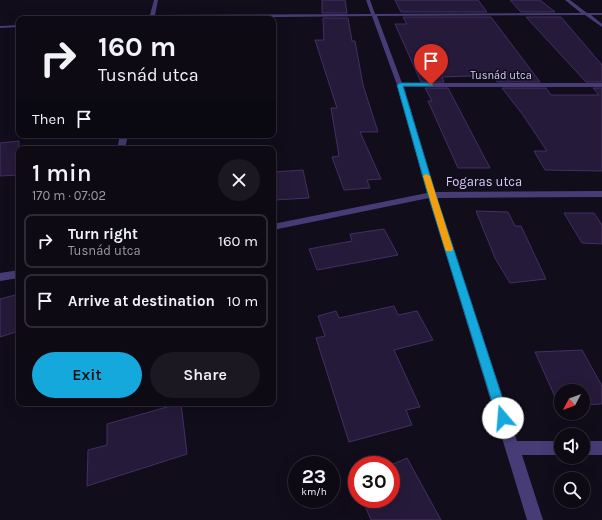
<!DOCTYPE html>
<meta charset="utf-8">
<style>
:root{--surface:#0d0a14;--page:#1b1822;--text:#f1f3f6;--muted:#9a9aa0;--line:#2d2b34;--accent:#15a8dd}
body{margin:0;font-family:Karla,sans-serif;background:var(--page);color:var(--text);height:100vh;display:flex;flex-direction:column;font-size:15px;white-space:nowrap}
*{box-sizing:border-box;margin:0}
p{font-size:13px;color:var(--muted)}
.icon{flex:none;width:22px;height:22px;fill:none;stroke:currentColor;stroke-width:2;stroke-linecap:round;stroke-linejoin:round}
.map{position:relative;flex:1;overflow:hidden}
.sheet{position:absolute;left:16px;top:146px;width:260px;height:260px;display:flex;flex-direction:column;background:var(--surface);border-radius:8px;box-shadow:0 4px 16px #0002,0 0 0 1px var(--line)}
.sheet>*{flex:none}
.guide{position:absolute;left:16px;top:16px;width:260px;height:122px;border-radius:8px;box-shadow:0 4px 16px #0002,0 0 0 1px var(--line);background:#0d0a14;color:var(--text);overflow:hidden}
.needle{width:26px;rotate:229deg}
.buttons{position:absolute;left:554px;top:384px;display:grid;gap:8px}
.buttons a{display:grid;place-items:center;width:36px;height:36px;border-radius:50%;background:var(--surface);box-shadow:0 4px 16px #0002,0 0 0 1px var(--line);font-size:20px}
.speed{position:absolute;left:288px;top:456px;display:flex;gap:8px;font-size:20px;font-weight:700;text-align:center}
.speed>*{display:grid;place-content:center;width:52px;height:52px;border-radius:50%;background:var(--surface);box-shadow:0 4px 16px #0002,0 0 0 1px var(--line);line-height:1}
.speed small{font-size:10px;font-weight:400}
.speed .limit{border:6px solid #d22;background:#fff;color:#111}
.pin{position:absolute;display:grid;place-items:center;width:34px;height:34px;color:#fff;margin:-41px -17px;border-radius:50% 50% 50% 0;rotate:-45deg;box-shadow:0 0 4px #0007}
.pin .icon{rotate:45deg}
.me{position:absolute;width:44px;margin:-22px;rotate:342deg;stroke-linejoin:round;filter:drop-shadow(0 0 3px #0008)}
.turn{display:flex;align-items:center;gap:14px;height:84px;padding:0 16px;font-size:18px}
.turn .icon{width:52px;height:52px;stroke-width:2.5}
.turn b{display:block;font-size:28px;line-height:34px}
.then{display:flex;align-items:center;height:38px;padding:0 16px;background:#0003;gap:8px;font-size:15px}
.round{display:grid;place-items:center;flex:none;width:42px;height:42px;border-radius:21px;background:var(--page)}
.summary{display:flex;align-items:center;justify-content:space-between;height:68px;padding:0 16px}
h1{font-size:24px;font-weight:600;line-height:30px}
.primary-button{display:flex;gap:8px;margin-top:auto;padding:8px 16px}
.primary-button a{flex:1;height:46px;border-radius:24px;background:var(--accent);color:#111;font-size:16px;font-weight:600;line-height:46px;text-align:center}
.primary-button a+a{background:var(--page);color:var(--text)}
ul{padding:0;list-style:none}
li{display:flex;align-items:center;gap:12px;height:54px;margin:0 8px 6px;padding:0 8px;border:2px solid var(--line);border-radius:8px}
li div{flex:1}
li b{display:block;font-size:15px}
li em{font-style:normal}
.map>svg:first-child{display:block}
.building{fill:#261a3a;stroke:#422f64}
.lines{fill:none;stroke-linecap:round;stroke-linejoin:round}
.minor{fill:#473c75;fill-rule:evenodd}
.route{fill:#15a8dd;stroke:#0e6d90}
.slow{fill:#f59e0b}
.labels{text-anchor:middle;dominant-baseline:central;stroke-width:3;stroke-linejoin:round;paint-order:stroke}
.far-street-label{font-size:11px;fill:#d8cbfa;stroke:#110d1b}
.street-label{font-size:13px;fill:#d8cbfa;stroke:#110d1b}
</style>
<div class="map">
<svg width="602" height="520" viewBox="0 0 602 520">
<rect width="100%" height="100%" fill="#110d1b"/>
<!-- building -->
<path class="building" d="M322 0H345L347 13H322Z
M395 0H478L487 12H401Z
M510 0H540L555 12H521Z
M403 17H491L540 82H497L494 77 471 76 442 77 444 82H421L395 24H407Z
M526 17H561L602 65V82H586Z
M323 18H348L352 41H355L363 85 378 132H360L381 179 367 180 370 188 344 190 332 157 339 156 331 108H337L315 40H324Z
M425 88H448L490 168H458L428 101H432Z
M502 88H546L551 95H599L593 88H602V171L545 170 534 151H547L523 115Z
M19 141V175L0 176V143Z
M303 170 309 198 275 200 273 172Z
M476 211 508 212 515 226H521L546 279 510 283 495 258Z
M564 213H594L602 225V244L582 243Z
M384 229 398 255 317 270 309 249 352 241 350 234Z
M19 294V331L0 337V299Z
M394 306 398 315 417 311 433 340 394 350 420 407 406 410 412 425 349 442 316 338 325 336 318 316 336 311 339 318Z
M582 350 602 386V404L583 405V391H561V406H559L535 352Z
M181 403 187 454 87 486 88 450 107 445V424Z
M407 458 441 520H371L362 499H391V465Z"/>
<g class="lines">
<!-- minor -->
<path class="minor" d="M154 0H158L155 15 371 14 366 0H370L375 14 581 13 565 0H570L587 13H602V15H591L602 24V27L585 15 377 16 402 83H602V87H404L435 192 602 191V197L437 198 517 441H561V455H522L543 520H527L429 198 273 230V224L427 193 397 85 372 16 106 19 108 18 150 15Z
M19 25V27L0 28V26Z
M120 135H128L125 149H117Z
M19 270V278L0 281V273Z
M583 441H602V455H583Z"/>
</g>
<!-- route -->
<path class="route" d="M431 83 433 84V86H403L436 195 509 418 507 423 503 425 499 423 497 418 428 195 397 85 400 83Z"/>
<!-- slow -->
<path class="slow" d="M426 174 430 176 453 249 452 251H446L445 249 423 176Z"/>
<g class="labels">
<!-- far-street labels -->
<g class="far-street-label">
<text x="501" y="75">Tusnád utca</text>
</g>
<!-- street labels -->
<g class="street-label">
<text x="484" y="181">Fogaras utca</text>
</g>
</g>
</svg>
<div class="buttons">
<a><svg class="needle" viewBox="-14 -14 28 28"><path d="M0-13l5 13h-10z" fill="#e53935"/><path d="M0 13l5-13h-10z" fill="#9a9aa0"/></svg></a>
<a><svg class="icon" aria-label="sound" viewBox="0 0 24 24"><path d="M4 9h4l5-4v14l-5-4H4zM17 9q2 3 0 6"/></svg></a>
<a><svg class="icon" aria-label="search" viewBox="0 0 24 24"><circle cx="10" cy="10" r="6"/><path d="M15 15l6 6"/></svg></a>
</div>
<div class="speed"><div>23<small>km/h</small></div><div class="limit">30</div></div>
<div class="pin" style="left:431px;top:85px;background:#d93025"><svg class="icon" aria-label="arrive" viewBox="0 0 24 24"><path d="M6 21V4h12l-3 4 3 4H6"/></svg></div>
<svg class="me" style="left:503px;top:418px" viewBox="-20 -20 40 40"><circle r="19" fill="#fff"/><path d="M0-13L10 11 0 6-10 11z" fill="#15a8dd"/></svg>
<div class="guide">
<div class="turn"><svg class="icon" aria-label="right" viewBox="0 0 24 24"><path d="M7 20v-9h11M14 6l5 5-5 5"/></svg><div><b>160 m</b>Tusnád utca</div></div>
<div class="then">Then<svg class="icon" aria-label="arrive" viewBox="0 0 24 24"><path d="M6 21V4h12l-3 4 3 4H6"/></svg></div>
</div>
<section class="sheet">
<div class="summary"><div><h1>1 min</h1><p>170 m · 07:02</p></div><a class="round"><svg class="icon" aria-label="close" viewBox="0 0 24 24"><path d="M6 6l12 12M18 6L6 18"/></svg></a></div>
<ul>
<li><svg class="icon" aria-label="right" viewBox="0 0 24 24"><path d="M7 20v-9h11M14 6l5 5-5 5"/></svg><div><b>Turn right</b><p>Tusnád utca</p></div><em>160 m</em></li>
<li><svg class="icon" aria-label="arrive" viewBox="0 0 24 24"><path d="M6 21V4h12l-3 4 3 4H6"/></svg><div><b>Arrive at destination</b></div><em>10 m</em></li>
</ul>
<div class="primary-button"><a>Exit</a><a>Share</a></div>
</section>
</div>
